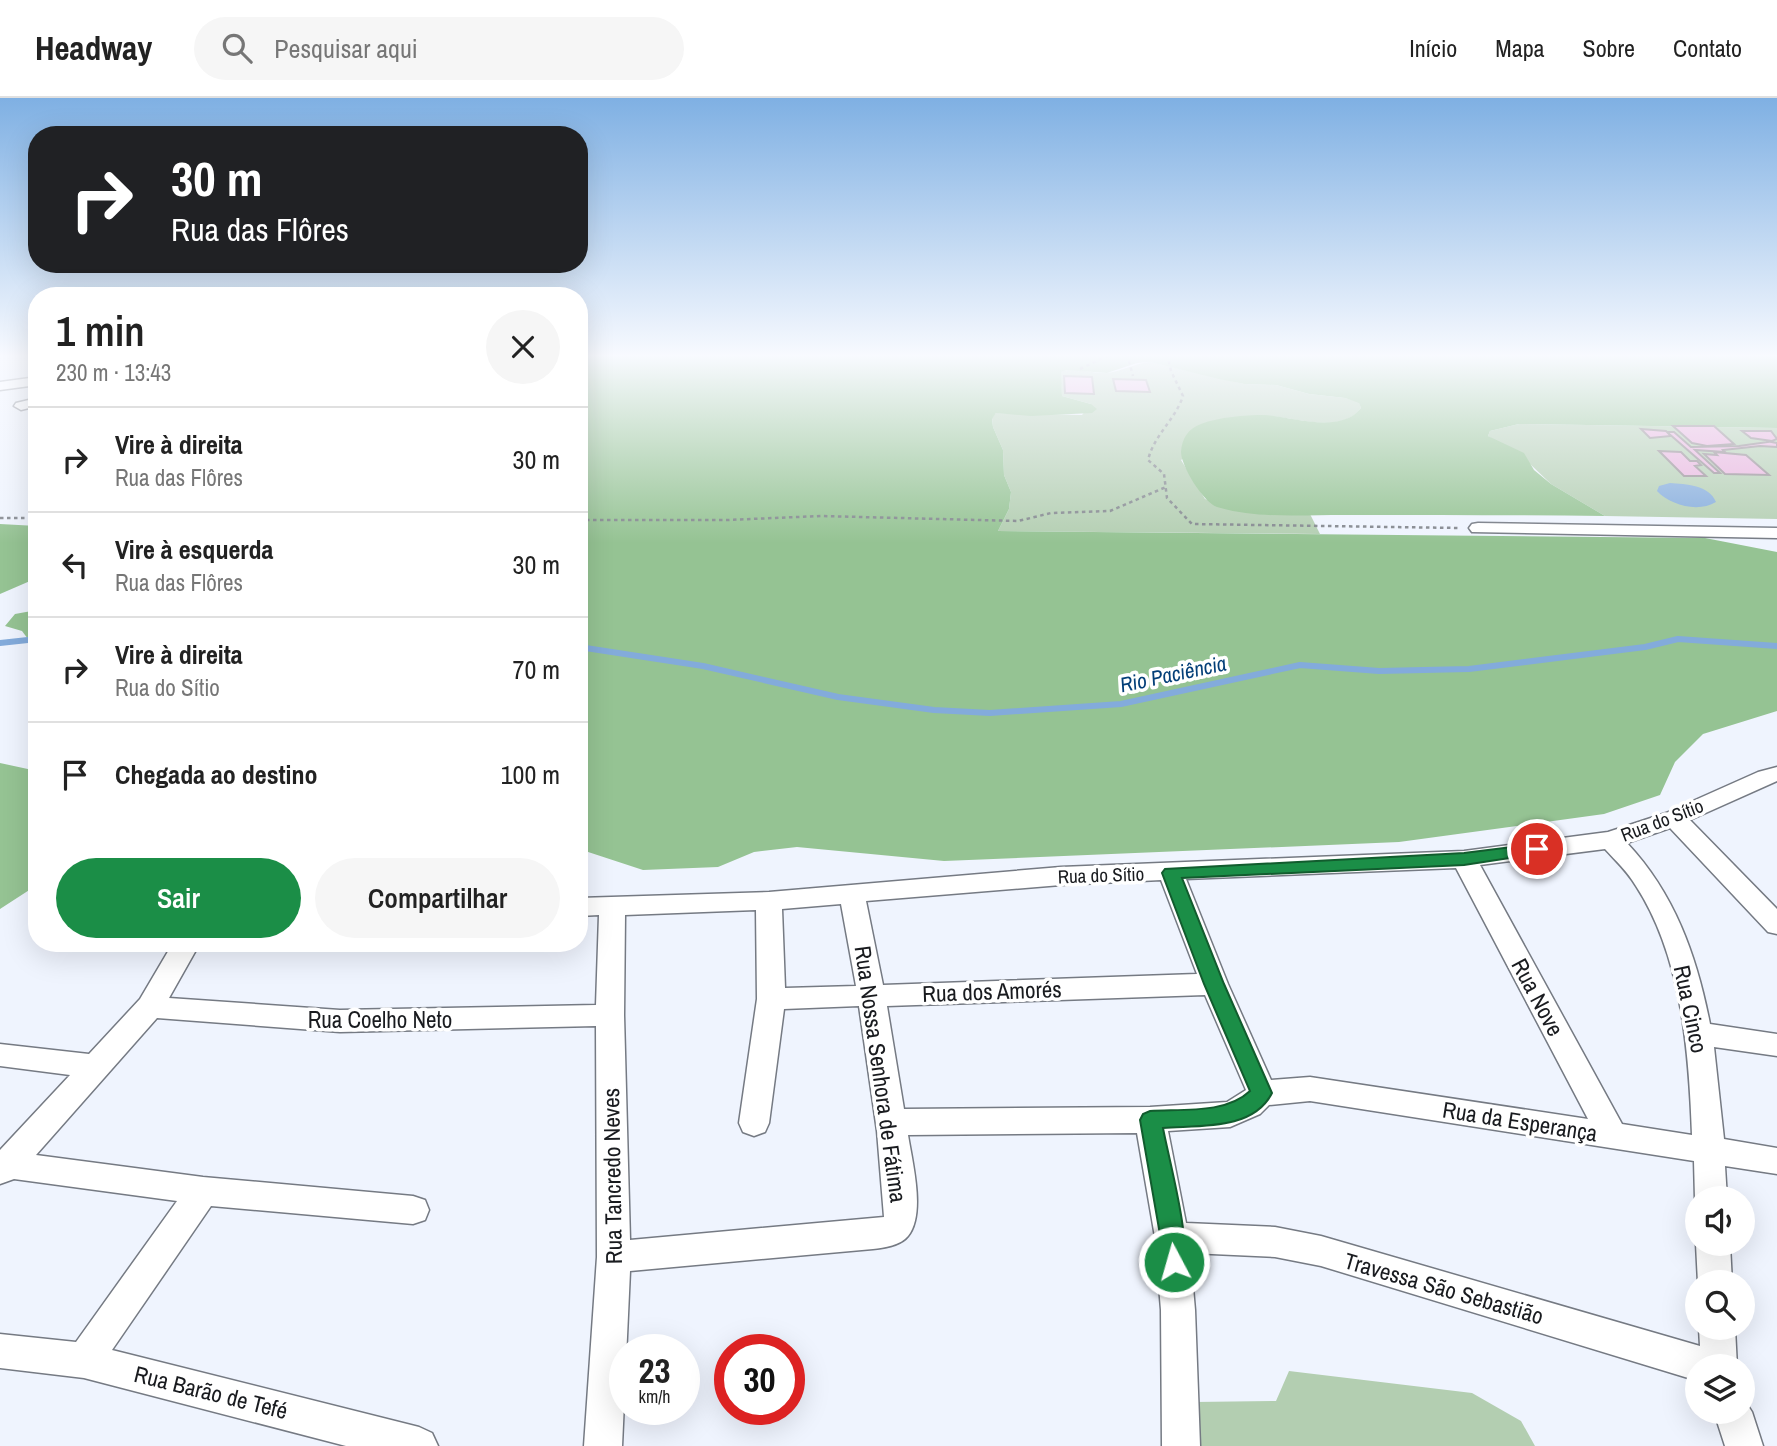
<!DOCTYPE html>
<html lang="pt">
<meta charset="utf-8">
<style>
:root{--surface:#fff;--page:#f6f6f6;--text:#222;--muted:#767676;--line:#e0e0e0;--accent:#1b8e47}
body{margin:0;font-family:"Archivo Narrow",sans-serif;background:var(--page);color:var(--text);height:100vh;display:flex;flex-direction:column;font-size:26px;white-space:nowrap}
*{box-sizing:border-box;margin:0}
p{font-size:23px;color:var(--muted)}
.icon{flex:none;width:38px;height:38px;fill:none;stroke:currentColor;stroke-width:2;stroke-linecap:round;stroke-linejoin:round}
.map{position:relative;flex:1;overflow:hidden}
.side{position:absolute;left:28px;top:189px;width:560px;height:665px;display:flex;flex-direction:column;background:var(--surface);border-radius:28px;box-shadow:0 7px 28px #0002}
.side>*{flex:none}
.hud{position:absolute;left:28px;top:28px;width:560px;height:147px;border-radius:28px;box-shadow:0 7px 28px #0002;background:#202124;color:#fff;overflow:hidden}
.tools{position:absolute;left:1685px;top:1088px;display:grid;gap:14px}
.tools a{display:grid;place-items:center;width:70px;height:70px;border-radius:50%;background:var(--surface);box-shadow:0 7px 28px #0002;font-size:35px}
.speed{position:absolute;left:609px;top:1236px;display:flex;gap:14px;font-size:35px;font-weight:700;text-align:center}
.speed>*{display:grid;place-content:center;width:91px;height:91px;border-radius:50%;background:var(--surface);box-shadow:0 7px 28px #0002;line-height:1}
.speed small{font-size:18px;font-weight:400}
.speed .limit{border:10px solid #d22;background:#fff;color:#111}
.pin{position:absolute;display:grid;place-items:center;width:60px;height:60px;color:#fff;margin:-30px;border:4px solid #fff;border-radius:50%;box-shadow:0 2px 7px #0007}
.me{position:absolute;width:77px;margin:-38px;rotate:354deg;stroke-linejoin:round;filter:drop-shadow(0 0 5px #0008)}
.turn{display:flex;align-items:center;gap:24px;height:147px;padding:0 28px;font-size:32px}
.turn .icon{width:91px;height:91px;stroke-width:2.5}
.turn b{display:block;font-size:49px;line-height:60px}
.round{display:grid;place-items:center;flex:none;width:74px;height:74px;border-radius:37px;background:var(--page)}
.overview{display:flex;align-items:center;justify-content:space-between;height:119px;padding:0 28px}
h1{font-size:42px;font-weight:600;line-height:52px}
.cta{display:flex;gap:14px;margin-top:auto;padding:14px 28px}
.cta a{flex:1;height:80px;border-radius:42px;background:var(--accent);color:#fff;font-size:28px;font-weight:600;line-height:80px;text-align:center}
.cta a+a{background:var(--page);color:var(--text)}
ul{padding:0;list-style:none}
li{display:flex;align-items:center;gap:21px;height:105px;padding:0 28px;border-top:2px solid var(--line)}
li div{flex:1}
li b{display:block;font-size:26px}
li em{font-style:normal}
header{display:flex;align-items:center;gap:42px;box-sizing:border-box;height:98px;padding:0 35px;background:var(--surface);border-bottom:2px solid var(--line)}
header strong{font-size:33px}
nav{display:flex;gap:38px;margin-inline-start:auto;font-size:24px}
.search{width:490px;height:63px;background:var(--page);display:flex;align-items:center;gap:18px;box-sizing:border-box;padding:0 24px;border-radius:38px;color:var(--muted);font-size:26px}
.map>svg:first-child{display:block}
.green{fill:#b3ceb1}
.forest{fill:#95c393}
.water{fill:#83abdb}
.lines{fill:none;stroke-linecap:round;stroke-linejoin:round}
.stream{stroke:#83abdb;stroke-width:6}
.building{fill:#e9b4dd;stroke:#948b92;stroke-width:2}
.minor-casing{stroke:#757a83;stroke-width:3}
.path{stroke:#82868d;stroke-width:2.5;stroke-dasharray:3.5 3.5;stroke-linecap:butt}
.minor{fill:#fff;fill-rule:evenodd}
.route{fill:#1b8e47;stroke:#125c2e;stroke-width:2}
.labels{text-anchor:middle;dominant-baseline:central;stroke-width:7;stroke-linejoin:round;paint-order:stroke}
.street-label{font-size:19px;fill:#191b1f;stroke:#fff}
.water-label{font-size:21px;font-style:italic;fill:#033f78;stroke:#fff}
.near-street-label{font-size:23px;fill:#191b1f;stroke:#fff}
</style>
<header>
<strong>Headway</strong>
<div class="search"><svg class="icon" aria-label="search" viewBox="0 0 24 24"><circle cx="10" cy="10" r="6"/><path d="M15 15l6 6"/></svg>Pesquisar aqui</div>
<nav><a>Início</a><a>Mapa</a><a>Sobre</a><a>Contato</a></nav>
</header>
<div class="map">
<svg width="1777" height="1348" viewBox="0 0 1777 1348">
<rect width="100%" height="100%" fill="#eff4fe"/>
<!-- green -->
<path class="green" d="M1150 264 1244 286 1276 287 1309 296 1345 300 1359 304 1361 310C1341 337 1294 319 1268 318 1255 318 1197 354 1181 362L1205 401 1252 415 1310 416 1320 436 998 433 1009 411 1011 394 1004 377 1003 352 993 329 992 320 996 315 1082 317 1091 306 1062 298 1060 274C1075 268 1091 276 1106 275 1121 274 1135 265 1150 264Z
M1519 326 1777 330V421L1605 418 1551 386 1528 364 1488 338 1490 333Z
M1289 1273 1472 1295 1521 1323 1535 1348H1195L1194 1304 1276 1303Z"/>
<!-- forest -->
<path class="forest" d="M579 256H1777V330L1519 326 1490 333 1488 338 1524 355 1534 372 1551 386 1605 418C1522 417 1439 417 1355 417 1311 416 1260 422 1217 409 1203 404 1181 368 1181 354 1182 340 1188 331 1201 326 1219 319 1245 317 1264 317 1291 318 1340 337 1361 310L1359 305 1345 300 1309 296 1276 287 1244 286 1219 281 1150 264 1137 265 1107 275 1067 272 1061 274 1062 298 1091 306 1097 311 1092 315 1031 318 996 315 992 321 993 329 1003 352 1004 377 1011 394 1009 411 998 433 1705 440 1777 454V613L1703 636 1675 664 1660 697 1604 716 1399 744 944 763 797 749 754 754 718 769 643 772 579 751Z
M0 426 37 428V480L0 496Z
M37 512V553L22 533 5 528 15 516Z
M0 665 37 673V787L0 811Z"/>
<!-- water -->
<path class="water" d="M1670 385C1686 386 1709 387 1716 404 1698 415 1670 407 1657 393L1659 388Z"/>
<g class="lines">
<!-- stream -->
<path class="stream" d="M0 545 37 541
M579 549 703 568 838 599 934 612 990 615 1121 606 1300 567 1379 573 1469 571 1645 549 1678 541 1777 548"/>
</g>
<!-- building -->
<path class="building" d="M1064 278 1092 279 1094 296 1065 295Z
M1113 281 1146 282 1150 294 1116 293Z
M1673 328H1714L1734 346 1707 348 1692 345Z
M1641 331 1666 333 1671 338 1650 340Z
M1742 333H1771L1777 341 1772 343 1751 340Z
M1667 334H1674L1691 349 1739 348 1768 344 1766 343 1777 345V349L1760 348 1723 352 1725 354 1695 352 1720 375H1714Z
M1659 353 1681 354 1690 363H1697L1701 367 1695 368 1706 378H1684Z
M1714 354 1746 357 1769 377 1725 376 1704 356 1717 357Z"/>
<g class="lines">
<!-- minor casing -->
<g class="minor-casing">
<path id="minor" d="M37 279V287L0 292V284Z
M37 300V308L21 312 14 308 16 305Z
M1478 425 1777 430V440L1472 434 1469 430 1472 426Z
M1777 669V683L1690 722 1777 811V836L1768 834 1670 730 1627 745C1675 796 1697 859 1710 926L1777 936V958L1714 949 1724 1041 1777 1050V1076L1725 1068 1727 1101H1698V1107L1695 1101 1694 1063 1310 1003 1269 1007 1260 1016 1230 1029 1168 1033 1186 1125 1275 1129 1321 1138 1700 1248 1699 1230H1735L1737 1269H1698V1283L1321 1168 1275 1159 1190 1155 1195 1212 1200 1348H1162L1161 1212 1155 1139 1137 1035 908 1037C912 1063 926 1116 908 1138 901 1147 884 1150 873 1151L630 1173 622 1348H584L597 1159 596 928 340 934 157 920 36 1057 203 1079 413 1098 425 1102 429 1112 425 1122 413 1126 211 1108 112 1252 419 1329 432 1335 438 1348H346L84 1280 0 1270V1236L76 1244 177 1103 14 1081 0 1086V1052L70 977 0 968V946L89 956 140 901 173 845H200L169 900 340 912 596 907 599 817 579 818V800L769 794 1061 769 1464 753 1608 734 1666 715 1758 674ZM1605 751C1616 763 1628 774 1636 788 1682 859 1689 954 1692 1037L1622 1026 1480 767ZM1456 770 1588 1021 1310 979 1271 982 1228 886 1186 781ZM1161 782 1197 876 883 887 866 803 1061 787ZM841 806 856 888 785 890 782 811ZM756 812 757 901 739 1025 743 1034 754 1038 765 1034 769 1025 784 911 859 908 877 1033 884 1119 630 1142 624 917 625 817ZM1205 897 1246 992 1227 1004 1150 1009 904 1011 887 908Z
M1698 1143V1146H1730L1732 1185H1698L1696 1146Z
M1743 1300 1752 1314 1763 1348H1725L1714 1314H1743Z"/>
</g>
<!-- path -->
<path class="path" d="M1127 256 1133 278
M1167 256 1171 273 1183 298C1175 322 1154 337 1148 362L1164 376 1167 400 1192 426 1459 430
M1080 271 1111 256
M0 420H37
M579 422H727L821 418 1018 423 1051 415 1110 413 1166 389"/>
<!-- minor -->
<use href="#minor" class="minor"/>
</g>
<!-- sky -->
<linearGradient id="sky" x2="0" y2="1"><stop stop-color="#7fb0e3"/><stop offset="0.58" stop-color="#f8faff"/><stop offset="1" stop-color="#f8faff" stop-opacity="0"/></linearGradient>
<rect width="1777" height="445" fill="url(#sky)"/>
<!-- route -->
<path class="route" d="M1537 746 1543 747 1546 751 1543 755 1464 767 1182 780 1224 886 1272 995C1253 1033 1198 1027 1163 1030 1168 1058 1193 1149 1182 1171L1174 1174 1166 1171 1140 1022 1143 1016 1150 1013C1182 1011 1226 1016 1250 993L1204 886 1162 775 1165 771 1464 755Z"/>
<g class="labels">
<!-- street labels -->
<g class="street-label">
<text transform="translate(1662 722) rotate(-21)">Rua do Sítio</text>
<text transform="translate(1101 777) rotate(-2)">Rua do Sítio</text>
</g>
<!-- water labels -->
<g class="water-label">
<text transform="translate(1173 576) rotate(-12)">Rio Paciência</text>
</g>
<!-- near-street labels -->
<g class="near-street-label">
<text transform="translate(992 893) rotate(-2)">Rua dos Amorés</text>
<text transform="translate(1538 899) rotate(62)">Rua Nove</text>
<text transform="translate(1691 911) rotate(78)">Rua Cinco</text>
<text x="380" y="921">Rua Coelho Neto</text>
<text transform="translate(881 976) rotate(82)">Rua Nossa Senhora de Fátima</text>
<text transform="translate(1520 1023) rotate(9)">Rua da Esperança</text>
<text transform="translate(612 1078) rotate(-91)">Rua Tancredo Neves</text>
<text transform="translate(1444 1190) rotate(16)">Travessa São Sebastião</text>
<text transform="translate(211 1294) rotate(14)">Rua Barão de Tefé</text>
</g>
</g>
</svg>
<div class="tools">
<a><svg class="icon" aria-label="sound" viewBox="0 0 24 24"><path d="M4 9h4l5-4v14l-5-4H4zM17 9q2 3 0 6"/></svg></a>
<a><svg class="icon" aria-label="search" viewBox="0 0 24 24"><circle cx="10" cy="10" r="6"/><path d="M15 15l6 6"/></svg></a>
<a><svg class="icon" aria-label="layers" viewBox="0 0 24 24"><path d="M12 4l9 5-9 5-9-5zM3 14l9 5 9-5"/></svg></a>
</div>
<div class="speed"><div>23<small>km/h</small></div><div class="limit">30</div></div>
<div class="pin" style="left:1537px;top:751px;background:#d93025"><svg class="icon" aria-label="arrive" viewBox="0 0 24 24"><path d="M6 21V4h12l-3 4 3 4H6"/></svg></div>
<svg class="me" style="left:1174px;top:1164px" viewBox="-20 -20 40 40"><circle r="17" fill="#1b8e47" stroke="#fff" stroke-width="3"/><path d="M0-11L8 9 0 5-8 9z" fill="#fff"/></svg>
<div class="hud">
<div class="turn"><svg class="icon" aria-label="right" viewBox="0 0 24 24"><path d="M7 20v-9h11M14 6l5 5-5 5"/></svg><div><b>30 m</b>Rua das Flôres</div></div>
</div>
<section class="side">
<div class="overview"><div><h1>1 min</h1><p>230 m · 13:43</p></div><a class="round"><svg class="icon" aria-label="close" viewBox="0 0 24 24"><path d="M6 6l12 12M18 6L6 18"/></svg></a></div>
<ul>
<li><svg class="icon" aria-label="right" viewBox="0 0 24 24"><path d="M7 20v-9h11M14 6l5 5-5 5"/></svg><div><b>Vire à direita</b><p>Rua das Flôres</p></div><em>30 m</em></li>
<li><svg class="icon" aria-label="left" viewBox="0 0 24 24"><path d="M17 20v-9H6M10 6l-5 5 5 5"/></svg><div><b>Vire à esquerda</b><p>Rua das Flôres</p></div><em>30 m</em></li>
<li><svg class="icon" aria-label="right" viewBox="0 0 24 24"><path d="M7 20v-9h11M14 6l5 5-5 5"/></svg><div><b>Vire à direita</b><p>Rua do Sítio</p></div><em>70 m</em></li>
<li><svg class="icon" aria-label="arrive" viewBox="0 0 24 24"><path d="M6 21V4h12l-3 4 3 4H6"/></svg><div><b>Chegada ao destino</b></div><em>100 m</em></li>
</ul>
<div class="cta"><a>Sair</a><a>Compartilhar</a></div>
</section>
</div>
